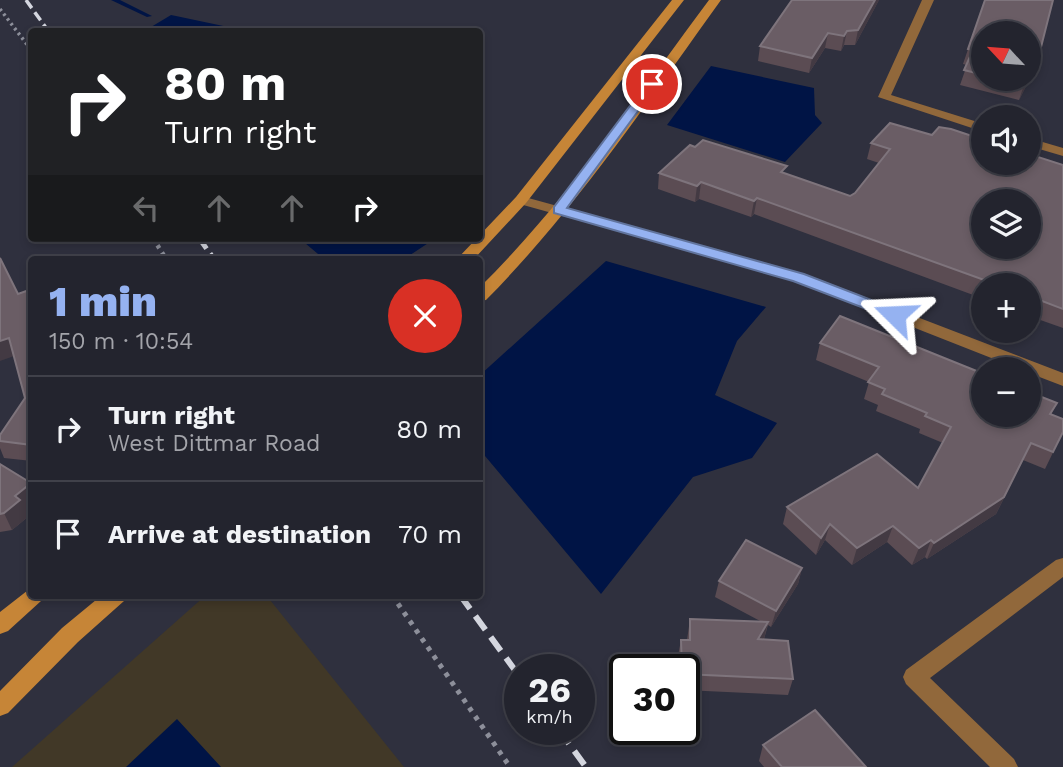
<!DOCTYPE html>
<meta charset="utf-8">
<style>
:root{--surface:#23242e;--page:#2b2c36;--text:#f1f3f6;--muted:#a3a4aa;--line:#40414a;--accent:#95b2f1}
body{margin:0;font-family:"Work Sans",sans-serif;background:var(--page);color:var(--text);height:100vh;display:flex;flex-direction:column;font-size:26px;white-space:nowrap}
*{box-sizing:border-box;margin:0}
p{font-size:23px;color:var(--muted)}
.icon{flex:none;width:38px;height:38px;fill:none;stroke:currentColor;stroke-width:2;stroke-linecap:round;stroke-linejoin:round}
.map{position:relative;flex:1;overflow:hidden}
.drawer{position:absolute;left:28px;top:256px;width:455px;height:343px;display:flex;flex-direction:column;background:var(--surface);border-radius:7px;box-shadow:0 4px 10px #0003,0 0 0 2px var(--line)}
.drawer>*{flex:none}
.banner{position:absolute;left:28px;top:28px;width:455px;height:214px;border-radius:7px;box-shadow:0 4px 10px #0003,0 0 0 2px var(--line);background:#202124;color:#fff;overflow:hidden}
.needle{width:46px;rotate:296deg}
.controls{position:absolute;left:971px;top:21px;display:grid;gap:14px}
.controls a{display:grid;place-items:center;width:70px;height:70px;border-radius:50%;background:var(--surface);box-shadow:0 4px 10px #0003,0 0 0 2px var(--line);font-size:35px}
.speed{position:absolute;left:504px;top:654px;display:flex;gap:14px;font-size:35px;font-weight:700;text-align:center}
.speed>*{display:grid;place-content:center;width:91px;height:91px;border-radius:50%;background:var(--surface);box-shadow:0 4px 10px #0003,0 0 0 2px var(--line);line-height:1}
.speed small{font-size:18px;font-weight:400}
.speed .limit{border:4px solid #111;border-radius:10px;background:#fff;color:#111}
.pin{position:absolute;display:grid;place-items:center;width:60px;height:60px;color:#fff;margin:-30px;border:4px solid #fff;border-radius:50%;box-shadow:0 2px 7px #0007}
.me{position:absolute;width:77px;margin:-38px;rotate:291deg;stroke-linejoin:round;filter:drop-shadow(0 0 5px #0008)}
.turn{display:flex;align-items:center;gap:24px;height:147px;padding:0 21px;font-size:32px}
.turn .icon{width:91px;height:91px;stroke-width:2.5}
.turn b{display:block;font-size:49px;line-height:60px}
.lanes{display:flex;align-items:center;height:66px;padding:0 21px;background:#0003;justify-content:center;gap:35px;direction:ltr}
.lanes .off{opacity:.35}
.round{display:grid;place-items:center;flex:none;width:74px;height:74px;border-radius:37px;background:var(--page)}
.headline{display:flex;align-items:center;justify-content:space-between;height:119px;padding:0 21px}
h1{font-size:42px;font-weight:800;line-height:52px;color:var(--accent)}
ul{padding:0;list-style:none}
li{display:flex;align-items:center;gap:21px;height:105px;padding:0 21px;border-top:2px solid var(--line)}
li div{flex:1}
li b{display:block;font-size:26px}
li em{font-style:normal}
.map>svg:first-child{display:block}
.commercial{fill:#413827}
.water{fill:#001445}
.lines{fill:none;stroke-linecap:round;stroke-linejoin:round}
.stream{fill:#001445;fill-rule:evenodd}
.path-far2{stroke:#8d8f9a;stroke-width:3.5;stroke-dasharray:2.5 3.5;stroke-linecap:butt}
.path-far1{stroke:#8d8f9a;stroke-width:4.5;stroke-dasharray:3.5 5;stroke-linecap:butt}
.path{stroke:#8d8f9a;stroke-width:5;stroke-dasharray:4.5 6;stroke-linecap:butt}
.street{fill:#91683b;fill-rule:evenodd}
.secondary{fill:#c68537;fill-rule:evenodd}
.rail-far2{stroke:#d4d6df;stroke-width:3.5;stroke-dasharray:10 5;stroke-linecap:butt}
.rail-far1{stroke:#d4d6df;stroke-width:5;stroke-dasharray:13 6;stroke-linecap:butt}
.rail{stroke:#d4d6df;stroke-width:6;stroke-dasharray:17 9;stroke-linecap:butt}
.wall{fill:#5b4c53;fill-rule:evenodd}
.shaded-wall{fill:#433a43}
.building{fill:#6a5d65;stroke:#7e747c;stroke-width:2;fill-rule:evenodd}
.route{fill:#95b2f1;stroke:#61749d;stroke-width:2}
</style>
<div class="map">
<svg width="1063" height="767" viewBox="0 0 1063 767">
<rect width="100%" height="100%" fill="#2f303e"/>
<!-- commercial -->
<path class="commercial" d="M206 595H266L404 767H12Z"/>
<!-- water -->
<path class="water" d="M171 15 176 16 247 31H151V27Z
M711 66 814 88 815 115 822 123 785 162 667 125Z
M299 238H436L404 259H324Z
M606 261 766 307 737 341 715 395 777 423 752 458 693 477 601 594 480 450V375Z
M177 719 221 767H126Z"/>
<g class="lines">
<!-- stream -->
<path class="stream" d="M111 0H120L152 16 147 17Z"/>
<!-- path-far2 -->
<path class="path-far2" d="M0 9 32 51"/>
<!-- path-far1 -->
<path class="path-far1" d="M153 238 166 259"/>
<!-- path -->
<path class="path" d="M392 595 510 767"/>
<!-- street -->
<path class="street" d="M922 0H934L891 95 984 124V132L878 97Z
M1029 138 1063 148V156L1029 146Z
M521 196 805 274 1063 373V386L1029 373V369H1019L793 280 516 203 514 200Z
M1063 558V577L930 678 1014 759 1018 767H990L906 684 903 677 906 670 1056 560Z"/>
<!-- secondary -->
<path class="secondary" d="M672 0H684L526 203 474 259H457L516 197Z
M709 0H721C647 103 575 210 486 300L480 301V287C567 201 636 98 709 0Z
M32 587V595H44L41 601 8 631 0 634V612Z
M102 595H127L124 601 78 642 8 713 0 716V691L62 628Z"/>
<!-- rail-far2 -->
<path class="rail-far2" d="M26 0 49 32"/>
<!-- rail-far1 -->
<path class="rail-far1" d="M199 238 214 259"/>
<!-- rail -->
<path class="rail" d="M460 595 520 677
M559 730 586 767"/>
</g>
<!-- wall -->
<path class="wall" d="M879 0 855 45H844L841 51 825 48 809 73 758 61 760 46Z
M978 20 1034 70 1019 100 960 85 967 65 963 64ZM984 33 1029 79H984Z
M932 135 1063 165V328L1029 316V285H984V299L754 214 751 217 699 199 695 202 658 189 659 173 695 147 785 174 850 196 855 193 879 163 867 159 871 143Z
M32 289V461L4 458 0 448V435L25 398 14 356 18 294Z
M820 343 1057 403 1051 415 1063 432 1045 469 1023 460 996 514 927 559 925 557 912 565 887 542 852 565 825 540 816 555 783 524 787 507 918 488 943 443 919 433 920 429 876 411 878 405 864 399 869 382 816 360Z
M0 464 29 516 12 530 0 532Z
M802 568 798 584 771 627 768 625 764 639 793 679 788 695 684 690V670H679L678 656 681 640H687L690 619 762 622 715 597 719 581Z
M763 745 866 767H764L759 761Z"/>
<!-- shaded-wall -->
<path class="shaded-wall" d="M875 0H879L855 45 858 30Z
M847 31 844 45 841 51 844 36Z
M828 33 825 48 809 73 812 58Z
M1039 55 1034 70 1019 100 1024 85 1027 79H1029V75Z
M701 182 699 199 695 202 697 186Z
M757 198 754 214 751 217 754 201Z
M9 338 17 355 0 361V341Z
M1031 443 996 514 927 559 934 543Z
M31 483 32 506 26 511 29 516 12 530 4 513 15 496Z
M830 524 825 540 816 555 821 538Z
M893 526 887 542 852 565 857 548Z
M931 540 925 557 912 565 919 548Z
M802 568 798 584 771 627 776 611Z
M768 622 764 639H758Z"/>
<!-- building -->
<path class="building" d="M792 0H875L858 30 847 31 844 36 828 33 812 58 760 46Z
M985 0H1053L1039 55 1029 75V33H984V75L964 70 973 50 968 49Z
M999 79H1027L1024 85Z
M890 123 932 135 939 127 951 129 984 140V163H1029V154L1063 165V309L1029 296V285H998L757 198 754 201 701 182 697 186 659 173 690 145 695 147 703 140 787 166 781 172 850 196 855 193 890 149 871 143ZM984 201H1029V247H984Z
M0 258 18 294 32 289V445L0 441V435L25 398 9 338 0 341Z
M840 316 984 374V415H1029V392L1057 403 1050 414 1063 419V432L1053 452 1031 443 1004 497 934 543 931 540 919 548 893 526 857 548 830 524 821 538 787 507 877 454 918 488 951 427 925 416 927 413 882 394 885 389 868 382 879 367 820 343Z
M0 464 31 483 15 496 20 500 4 513 0 514Z
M746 540 802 568 776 611 719 581Z
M690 619 768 622 758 639 788 641 793 679 684 674V670H682L681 640H690Z
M815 710 866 767H782L763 745Z"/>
<!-- route -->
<path class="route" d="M652 81 658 84 567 208 804 274 900 311 902 315 900 318H890L793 281 554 213V207L648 82Z"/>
</svg>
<div class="controls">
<a><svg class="needle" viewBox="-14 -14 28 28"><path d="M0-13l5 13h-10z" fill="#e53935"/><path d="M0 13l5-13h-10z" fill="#a3a4aa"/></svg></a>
<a><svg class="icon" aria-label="sound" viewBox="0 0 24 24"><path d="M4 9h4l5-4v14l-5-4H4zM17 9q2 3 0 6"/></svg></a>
<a><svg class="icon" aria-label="layers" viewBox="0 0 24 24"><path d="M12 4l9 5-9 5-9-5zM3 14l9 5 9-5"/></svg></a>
<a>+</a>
<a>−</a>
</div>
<div class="speed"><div>26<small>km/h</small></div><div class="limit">30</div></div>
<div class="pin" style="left:652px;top:84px;background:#d93025"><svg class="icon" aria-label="arrive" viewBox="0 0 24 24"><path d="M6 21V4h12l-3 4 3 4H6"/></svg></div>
<svg class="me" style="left:895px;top:315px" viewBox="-20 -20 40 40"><path d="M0-17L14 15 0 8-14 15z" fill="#95b2f1" stroke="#fff" stroke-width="4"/></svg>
<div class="banner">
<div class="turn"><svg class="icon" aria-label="right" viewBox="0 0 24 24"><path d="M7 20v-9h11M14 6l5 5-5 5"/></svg><div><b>80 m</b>Turn right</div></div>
<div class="lanes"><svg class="icon off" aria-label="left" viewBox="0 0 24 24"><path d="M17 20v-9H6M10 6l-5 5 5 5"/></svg><svg class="icon off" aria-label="ahead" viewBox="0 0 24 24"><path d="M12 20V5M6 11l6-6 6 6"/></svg><svg class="icon off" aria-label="ahead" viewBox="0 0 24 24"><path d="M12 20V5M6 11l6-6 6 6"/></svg><svg class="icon" aria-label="right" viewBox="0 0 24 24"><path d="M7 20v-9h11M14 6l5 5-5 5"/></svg></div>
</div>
<section class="drawer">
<div class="headline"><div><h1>1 min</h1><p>150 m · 10:54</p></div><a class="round" style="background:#d93025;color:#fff"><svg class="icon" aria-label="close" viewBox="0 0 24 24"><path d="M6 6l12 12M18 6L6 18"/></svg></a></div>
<ul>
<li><svg class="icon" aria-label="right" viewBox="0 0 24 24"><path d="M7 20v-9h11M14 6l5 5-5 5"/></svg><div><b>Turn right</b><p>West Dittmar Road</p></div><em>80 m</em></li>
<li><svg class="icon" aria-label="arrive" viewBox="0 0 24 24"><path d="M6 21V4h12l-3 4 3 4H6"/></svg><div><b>Arrive at destination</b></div><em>70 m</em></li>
</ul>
</section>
</div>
